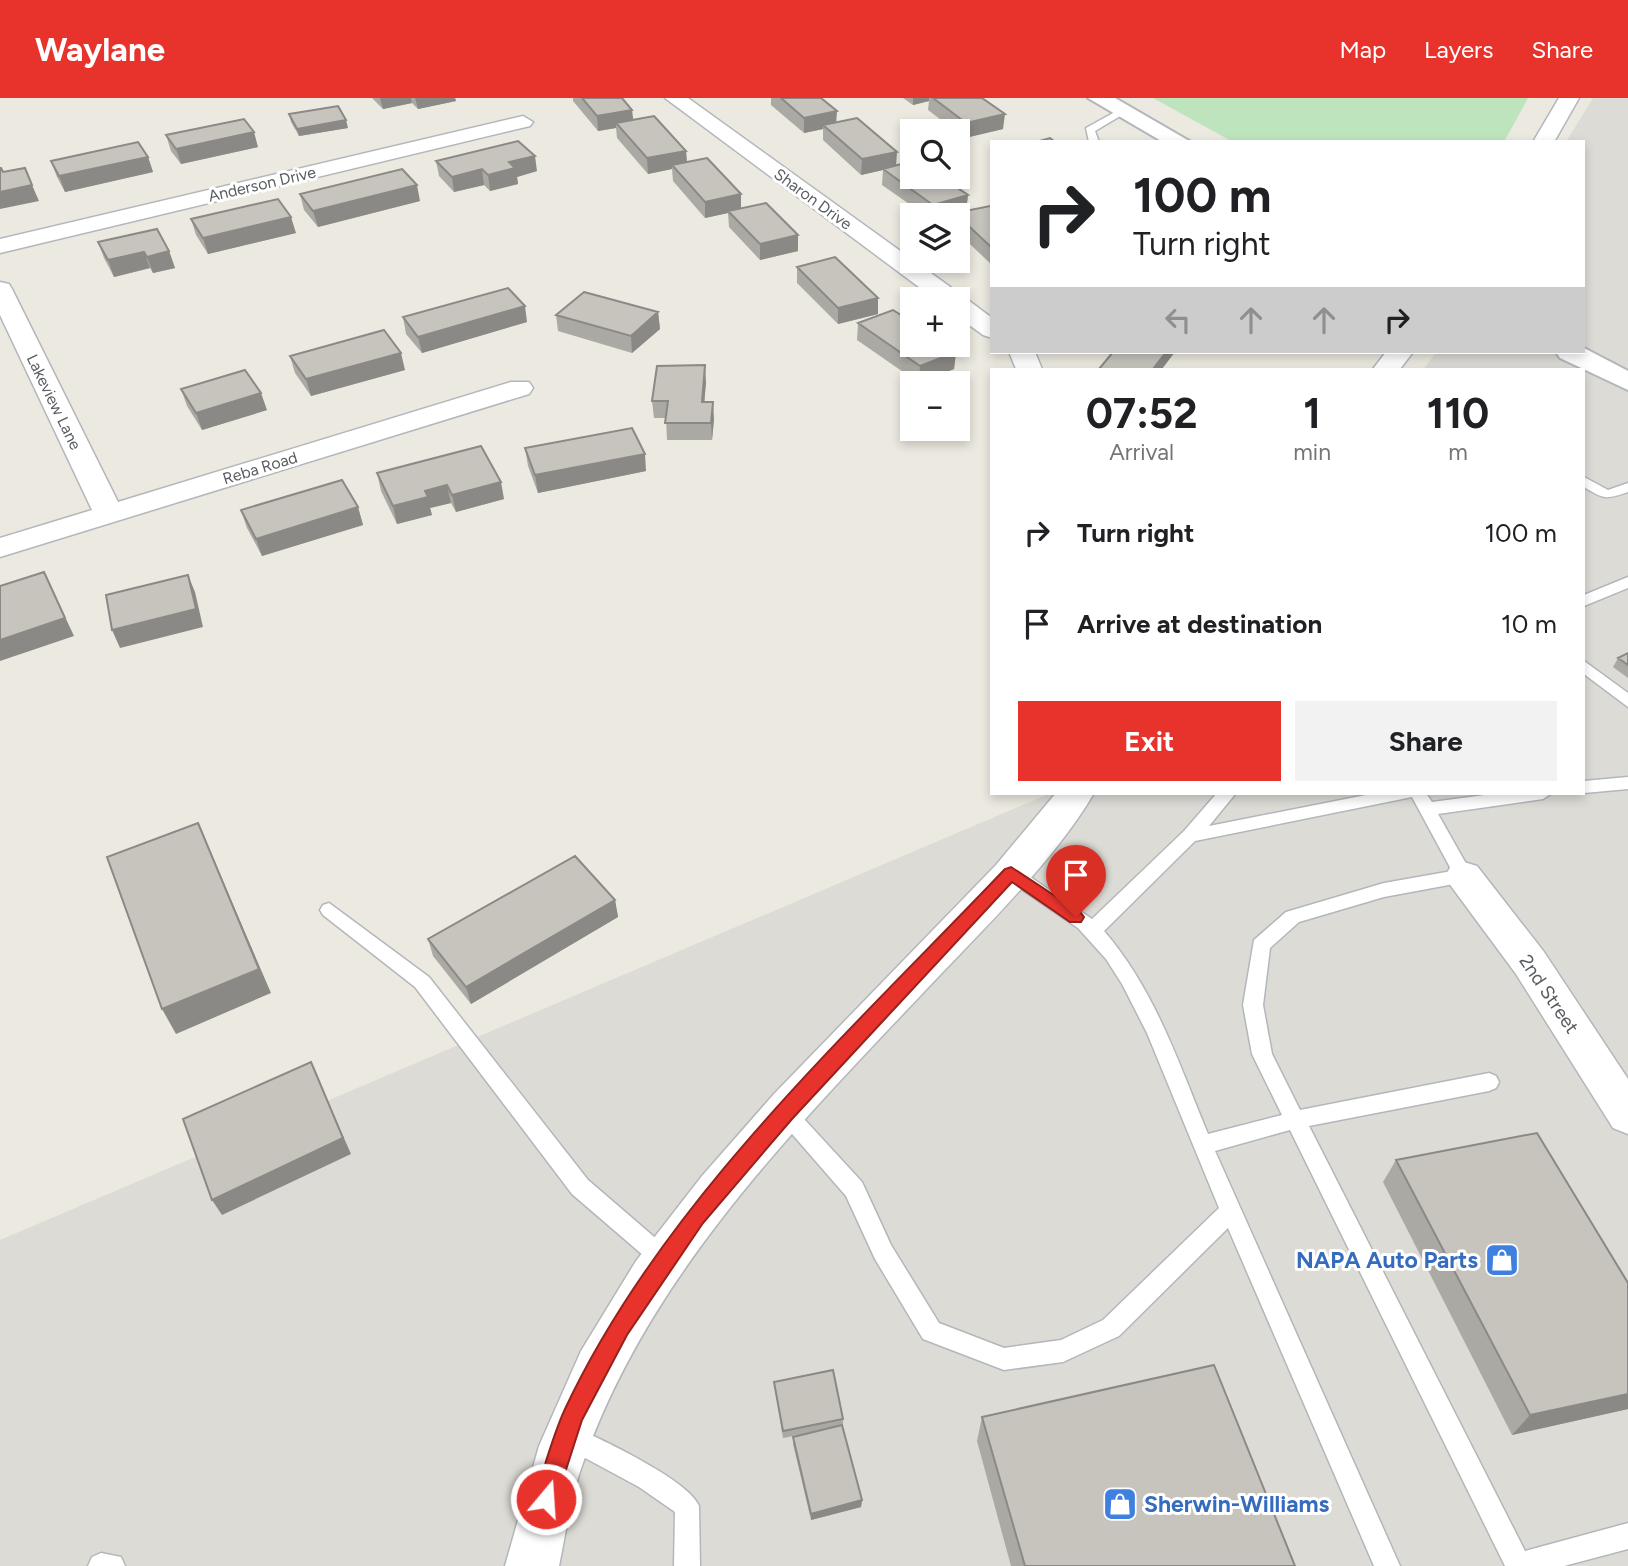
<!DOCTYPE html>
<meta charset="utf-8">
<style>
:root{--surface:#fff;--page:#f2f2f2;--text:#202124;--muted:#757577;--accent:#e7332c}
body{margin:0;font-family:Figtree,sans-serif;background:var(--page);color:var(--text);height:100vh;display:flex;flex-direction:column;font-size:26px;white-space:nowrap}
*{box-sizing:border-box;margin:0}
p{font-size:23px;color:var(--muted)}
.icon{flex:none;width:38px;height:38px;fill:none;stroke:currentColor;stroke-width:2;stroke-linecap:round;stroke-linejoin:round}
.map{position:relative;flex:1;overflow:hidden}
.side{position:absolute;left:990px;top:270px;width:595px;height:427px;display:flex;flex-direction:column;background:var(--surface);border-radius:0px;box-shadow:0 4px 10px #0003}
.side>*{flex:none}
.guide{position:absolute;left:990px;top:42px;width:595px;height:214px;border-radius:0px;box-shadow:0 4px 10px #0003;background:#fff;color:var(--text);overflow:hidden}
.controls{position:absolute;left:900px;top:21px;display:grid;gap:14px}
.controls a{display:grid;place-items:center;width:70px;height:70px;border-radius:0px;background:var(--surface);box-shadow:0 4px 10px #0003;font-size:35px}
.pin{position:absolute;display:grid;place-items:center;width:60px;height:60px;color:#fff;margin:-72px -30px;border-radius:50% 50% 50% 0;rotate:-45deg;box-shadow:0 0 7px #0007}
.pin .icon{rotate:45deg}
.me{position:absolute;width:77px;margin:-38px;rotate:18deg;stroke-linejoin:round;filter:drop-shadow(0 0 5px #0008)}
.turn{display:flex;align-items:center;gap:24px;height:147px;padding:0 28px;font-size:32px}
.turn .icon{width:91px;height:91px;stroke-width:2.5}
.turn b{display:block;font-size:49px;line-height:60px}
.lanes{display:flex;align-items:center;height:66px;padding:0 28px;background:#0003;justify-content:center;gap:35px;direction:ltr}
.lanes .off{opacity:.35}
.eta{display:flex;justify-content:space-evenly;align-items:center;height:119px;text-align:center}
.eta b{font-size:42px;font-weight:700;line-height:49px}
.button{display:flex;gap:14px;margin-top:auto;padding:14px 28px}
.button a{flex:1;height:80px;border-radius:0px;background:var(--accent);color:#fff;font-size:28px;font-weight:700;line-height:80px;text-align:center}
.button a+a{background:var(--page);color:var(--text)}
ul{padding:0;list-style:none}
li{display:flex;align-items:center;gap:21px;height:91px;padding:0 28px}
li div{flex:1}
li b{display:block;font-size:26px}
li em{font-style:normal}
header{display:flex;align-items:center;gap:42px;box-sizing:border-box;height:98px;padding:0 35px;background:var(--accent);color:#fff}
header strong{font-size:33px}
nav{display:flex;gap:38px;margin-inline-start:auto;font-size:24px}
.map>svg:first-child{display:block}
.industrial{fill:#dddbd5}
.green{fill:#bee4bd}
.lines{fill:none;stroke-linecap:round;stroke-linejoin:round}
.service-casing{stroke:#b3b7bb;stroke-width:3}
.minor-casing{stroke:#b3b7bb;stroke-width:3}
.tertiary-casing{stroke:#b3b7bb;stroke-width:4}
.service{fill:#fff;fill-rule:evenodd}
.minor{fill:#fff;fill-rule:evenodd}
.tertiary{fill:#fff;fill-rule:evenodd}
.wall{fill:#aba9a3}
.shaded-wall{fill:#8b8985}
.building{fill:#c7c4be;stroke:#8b8985;stroke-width:2}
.route{fill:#e7332c;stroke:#96211d;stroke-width:2}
.labels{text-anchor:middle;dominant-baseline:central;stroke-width:6;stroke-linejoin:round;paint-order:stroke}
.far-street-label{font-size:16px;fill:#595d61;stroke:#fff}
.street-label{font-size:19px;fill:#595d61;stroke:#fff}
.near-shop-label{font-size:23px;font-weight:bold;fill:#366cbe;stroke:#fff;text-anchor:end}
</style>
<header>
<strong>Waylane</strong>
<nav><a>Map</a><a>Layers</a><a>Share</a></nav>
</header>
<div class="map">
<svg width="1628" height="1468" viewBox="0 0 1628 1468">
<rect width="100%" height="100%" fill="#ece9e0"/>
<!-- industrial -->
<path class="industrial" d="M1593 0H1628V1468H0V1142L1051 695H1584V271H1424L1436 254H1584V44H1566Z"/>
<!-- green -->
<path class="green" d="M1153 0H1528L1504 44H1233Z"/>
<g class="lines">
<!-- service casing -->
<g class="service-casing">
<path id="service" d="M1124 9 1129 12 1127 14 1095 33 1099 44H1089L1086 30Z
M1584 379 1608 392 1628 385V394C1605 402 1604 401 1584 389Z
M1628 479V490L1584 508V497Z
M1584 563 1628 595V609L1584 576Z
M1628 679V691L1584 695H1583L1584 683Z
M1217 695H1236L1209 728 1376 695H1426L1432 704 1500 695H1552L1543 701 1438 716 1473 778 1470 783 1384 799 1299 824 1270 850 1263 907 1272 956 1300 1012 1489 975 1496 978 1499 984 1496 990 1489 993 1309 1028 1525 1453 1628 1425V1451L1564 1468H1505L1290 1032 1215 1053 1400 1468H1374L1228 1130 1119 1238 1063 1264 1004 1272 923 1241 875 1161 846 1098 779 1021 776 1015 779 1009 786 1006 793 1009 862 1084 891 1147 939 1225 1004 1250 1061 1242 1103 1222 1219 1110 1147 935 1122 886 1106 861 1078 830 1005 780 1002 775 1005 770H1017L1092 821 1184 733ZM1412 699 1452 773 1384 785 1286 814 1254 842 1243 907 1252 956 1282 1017 1208 1036C1179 966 1155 892 1104 833L1195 743Z
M329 805 429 879 588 1082 674 1156 677 1163 674 1170 666 1173 658 1170 572 1096 415 889 323 817 320 812 323 807Z
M569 1327C597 1339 689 1382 699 1408L700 1468H674L675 1414 639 1389 561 1347 557 1339 561 1331Z
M101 1455 121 1459 125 1468H88L92 1459Z"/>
</g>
<!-- minor casing -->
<g class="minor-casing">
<path id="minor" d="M665 0H688L960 196 992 220V240L983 237 957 218V201H935Z
M1559 0H1579L1554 44H1533Z
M523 18 533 24 530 28 0 155V141Z
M0 184 9 186 12 191 118 404 511 284H529L533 290 529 296 0 459V440L92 412 0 217Z
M1009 254H1035L1042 271H1016Z
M1386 254H1413L1400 271H1373Z
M1056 695H1094C1055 763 976 838 922 896 791 1034 647 1181 583 1365 571 1397 566 1434 559 1468H505L539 1348 581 1253 636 1163 702 1078 774 996 996 767Z
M1464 764 1477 768 1544 854 1628 981V1036L1613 1030 1516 876 1451 788 1445 778 1451 768Z"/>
</g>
<!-- tertiary casing -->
<g class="tertiary-casing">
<path id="tertiary" d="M1088 0H1115L1191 44H1163Z
M1584 250 1628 273V292L1560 260 1556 254H1584Z"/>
</g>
<!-- service -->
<use href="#service" class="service"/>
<!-- minor -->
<use href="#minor" class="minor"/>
<!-- tertiary -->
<use href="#tertiary" class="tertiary"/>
</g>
<!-- wall -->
<path class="wall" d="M372 0H455L456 3 418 11 412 5 383 11Z
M573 0H622L633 22 686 53 687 64 741 110 798 153 760 162 729 129 728 115 705 120 673 83 672 71 648 76 617 40 616 30 598 33 573 3Z
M771 0H821L836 24 896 68 968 97 966 113 992 110V167L957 134V117H955V116L951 117H925L882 87 883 72 861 77 823 42V31L804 35 771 7Z
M903 0H982L1003 31 965 40 928 12 929 3 913 7Z
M289 16 348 30 299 38 291 24Z
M166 37 258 49 181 66 171 53Z
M148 59 153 74 65 94 57 79 51 63Z
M436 63 537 73 517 79 518 86 490 93 484 87 454 94 439 78Z
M300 96 420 103 318 129 304 112Z
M191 121 296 135 208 156 196 137Z
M98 144 169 153 175 170 153 175 150 170 114 179 104 160Z
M797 169 878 216 838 226 797 185Z
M658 214 660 231 632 255 558 233 556 217Z
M403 219 527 224 422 255 406 236Z
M858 225 956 254 954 271 919 285 857 242Z
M290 258 405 272 311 298 295 275Z
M706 284 704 304 714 321 712 342H667L666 320H654L652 303Z
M181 291 267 312 202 332 187 308Z
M481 348 504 401 456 414 451 405 430 410 432 417 397 426 381 393 377 375Z
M525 350 646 373 538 395 528 368Z
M358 409 363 427 262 458 247 430 241 412Z
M1628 555V580L1613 569 1618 560Z
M615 802 618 819 471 906 433 858 428 841Z
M1396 1062 1628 1185V1311L1512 1337 1383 1084Z
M774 1284 843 1321V1328H842L862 1402 861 1409 811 1422 793 1346V1339L814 1334 783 1340Z
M982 1319 1295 1468H1011L977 1343Z"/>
<!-- shaded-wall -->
<path class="shaded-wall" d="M380 0H411L412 5 383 11Z
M415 0H455L456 3 418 11Z
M913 0H929V3L913 7Z
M632 12 634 27 616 25V30L598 33 597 18Z
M837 13 836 28 823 27V31L804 35V20Z
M1005 16 1003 31 965 40 966 25Z
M346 22 348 30 299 38 297 31Z
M254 34 258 49 181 66 176 51Z
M686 53 687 68 672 67V71L648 76 647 60Z
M897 54 896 69 861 77 862 61Z
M535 58 537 73 517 79 518 86 490 93 488 77 509 64Z
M148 59 153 74 65 94 59 78Z
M482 71 484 87 454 94 452 79Z
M32 87 39 103 0 111V94Z
M417 87 420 103 318 129 313 113Z
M741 96V112L728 113V115L705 120V104Z
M968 97 966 113 951 117H933V107Z
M291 119 296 135 208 156 203 140Z
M798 137V153L760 162V146Z
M169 153 175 170 153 175 147 159Z
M144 154 150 170 114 179 108 162Z
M878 200V216L838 226V210Z
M525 208 527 224 422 255 418 239Z
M658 214 660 231 632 255 631 238Z
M956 254 954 271 919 285 920 268Z
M1166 254H1175L1162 271H1153Z
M401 255 405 272 311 298 306 281Z
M705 267 706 284 703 321 702 304Z
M261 295 267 312 202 332 196 315Z
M713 304 714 321 712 342 711 325Z
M645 356 646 373 538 395 535 377Z
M501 384 504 401 456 414 452 397Z
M447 387 451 405 430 410 432 417 397 426 393 408 425 393Z
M358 409 363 427 262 458 256 441Z
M44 474 74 538 0 563V542Z
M188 477 195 494 203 529 120 550 112 532Z
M198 725 271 895 176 936 162 911Z
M615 802 618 819 471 906 466 889Z
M318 981 351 1056 222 1117 212 1102Z
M1628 1296V1311L1512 1337 1530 1317Z
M862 1402 861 1409 811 1422V1416Z"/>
<!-- building -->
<path class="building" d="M582 0H622L632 12 597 18Z
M781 0H821L837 13 804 20Z
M933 0H982L1005 16 966 25Z
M338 8 346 22 297 31 289 16Z
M654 18 686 53 647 60 616 25Z
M857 20 897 54 862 61 823 27Z
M244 21 254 34 176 51 166 37Z
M1050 40 1055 44H1036Z
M518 43 535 58 509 64 515 70 488 77 482 71 452 79 436 63Z
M138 44 148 59 59 78 51 63Z
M707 60 741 96 705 104 672 67Z
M912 63V79H941L968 97 933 107 883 71Z
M0 70H1L3 74 25 70 32 87 0 94Z
M402 71 417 87 313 113 300 96Z
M278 101 291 119 203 140 191 121Z
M766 105 798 137 760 146 728 113Z
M990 108 992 110V150L955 115Z
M157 131 169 153 147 159 144 154 108 162 98 144Z
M835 159 878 200 838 210 797 169Z
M508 190 525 208 418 239 403 219Z
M584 194 658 214 631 238 556 217Z
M893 212 912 224V247H945L956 254 920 268 858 225Z
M384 232 401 255 306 281 290 258Z
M1113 254H1166L1153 271H1099Z
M705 267 702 304H713L711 325H665L668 303H652L657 268Z
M245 272 261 295 196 315 181 291Z
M632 330 645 356 535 377 525 350Z
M481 348 501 384 452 397 447 387 425 393 428 399 393 408 377 375Z
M342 382 358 409 256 441 241 412Z
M44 474 65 520 0 542V488Z
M188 477 196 511 112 532 106 497Z
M1628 555V567L1618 560Z
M198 725 259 871 162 911 107 759Z
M575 758 615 802 466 889 428 841Z
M311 964 343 1040 212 1102 183 1021Z
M1537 1035 1628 1185V1296L1530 1317 1396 1062Z
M1214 1267 1295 1468H1025L982 1319Z
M833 1272 843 1321 783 1333 774 1284Z
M842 1327 862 1402 811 1416 793 1339Z"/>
<!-- route -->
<path class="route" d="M1011 769 1081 815 1084 819 1081 824H1070L1012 784 792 1021 703 1125 627 1237 582 1322 554 1409 546 1412 538 1409 534 1401C544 1372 552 1339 565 1311 662 1104 850 934 1005 771Z"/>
<!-- icons -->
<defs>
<g id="shop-square" transform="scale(1.75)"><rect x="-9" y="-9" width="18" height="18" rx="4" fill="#3f7fe0" stroke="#fff"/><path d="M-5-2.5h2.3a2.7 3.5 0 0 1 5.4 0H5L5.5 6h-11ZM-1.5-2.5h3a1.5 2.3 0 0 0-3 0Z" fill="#fff"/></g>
</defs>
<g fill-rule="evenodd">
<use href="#shop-square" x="1502" y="1162"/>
<use href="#shop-square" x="1120" y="1406"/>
</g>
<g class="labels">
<!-- far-street labels -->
<g class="far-street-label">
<text transform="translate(262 86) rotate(-13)">Anderson Drive</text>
<text transform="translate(813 101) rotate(36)">Sharon Drive</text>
<text transform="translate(54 304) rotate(64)">Lakeview Lane</text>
<text transform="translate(260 370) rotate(-17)">Reba Road</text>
</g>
<!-- street labels -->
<g class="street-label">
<text transform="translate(1549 896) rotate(56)">2nd Street</text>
</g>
<!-- near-shop labels -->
<g class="near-shop-label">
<text x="1478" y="1162">NAPA Auto Parts</text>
<text x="1144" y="1406" text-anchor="start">Sherwin-Williams</text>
</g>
</g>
</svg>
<div class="controls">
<a><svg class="icon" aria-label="search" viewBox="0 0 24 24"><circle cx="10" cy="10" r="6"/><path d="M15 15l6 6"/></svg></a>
<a><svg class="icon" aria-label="layers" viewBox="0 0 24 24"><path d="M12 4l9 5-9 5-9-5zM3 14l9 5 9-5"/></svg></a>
<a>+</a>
<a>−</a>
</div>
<div class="pin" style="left:1076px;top:819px;background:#d93025"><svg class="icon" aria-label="arrive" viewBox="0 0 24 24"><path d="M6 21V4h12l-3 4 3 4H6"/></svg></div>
<svg class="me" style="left:546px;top:1401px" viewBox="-20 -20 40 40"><circle r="17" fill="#e7332c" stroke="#fff" stroke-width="3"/><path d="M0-11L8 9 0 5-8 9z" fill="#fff"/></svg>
<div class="guide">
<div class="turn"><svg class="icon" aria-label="right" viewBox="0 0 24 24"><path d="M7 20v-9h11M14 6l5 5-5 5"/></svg><div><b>100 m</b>Turn right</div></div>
<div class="lanes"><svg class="icon off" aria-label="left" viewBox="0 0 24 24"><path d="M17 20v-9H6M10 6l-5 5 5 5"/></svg><svg class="icon off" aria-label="ahead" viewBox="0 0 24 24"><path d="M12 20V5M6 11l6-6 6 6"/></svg><svg class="icon off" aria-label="ahead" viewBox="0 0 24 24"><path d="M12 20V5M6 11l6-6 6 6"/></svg><svg class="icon" aria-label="right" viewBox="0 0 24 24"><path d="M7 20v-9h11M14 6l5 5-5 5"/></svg></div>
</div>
<section class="side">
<div class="eta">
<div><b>07:52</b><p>Arrival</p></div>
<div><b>1</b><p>min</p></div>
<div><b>110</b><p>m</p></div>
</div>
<ul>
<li><svg class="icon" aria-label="right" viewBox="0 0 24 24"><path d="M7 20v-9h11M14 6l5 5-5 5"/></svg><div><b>Turn right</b></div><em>100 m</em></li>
<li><svg class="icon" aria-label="arrive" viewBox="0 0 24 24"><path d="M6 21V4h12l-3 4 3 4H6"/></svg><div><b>Arrive at destination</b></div><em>10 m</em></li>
</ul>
<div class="button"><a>Exit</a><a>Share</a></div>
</section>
</div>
